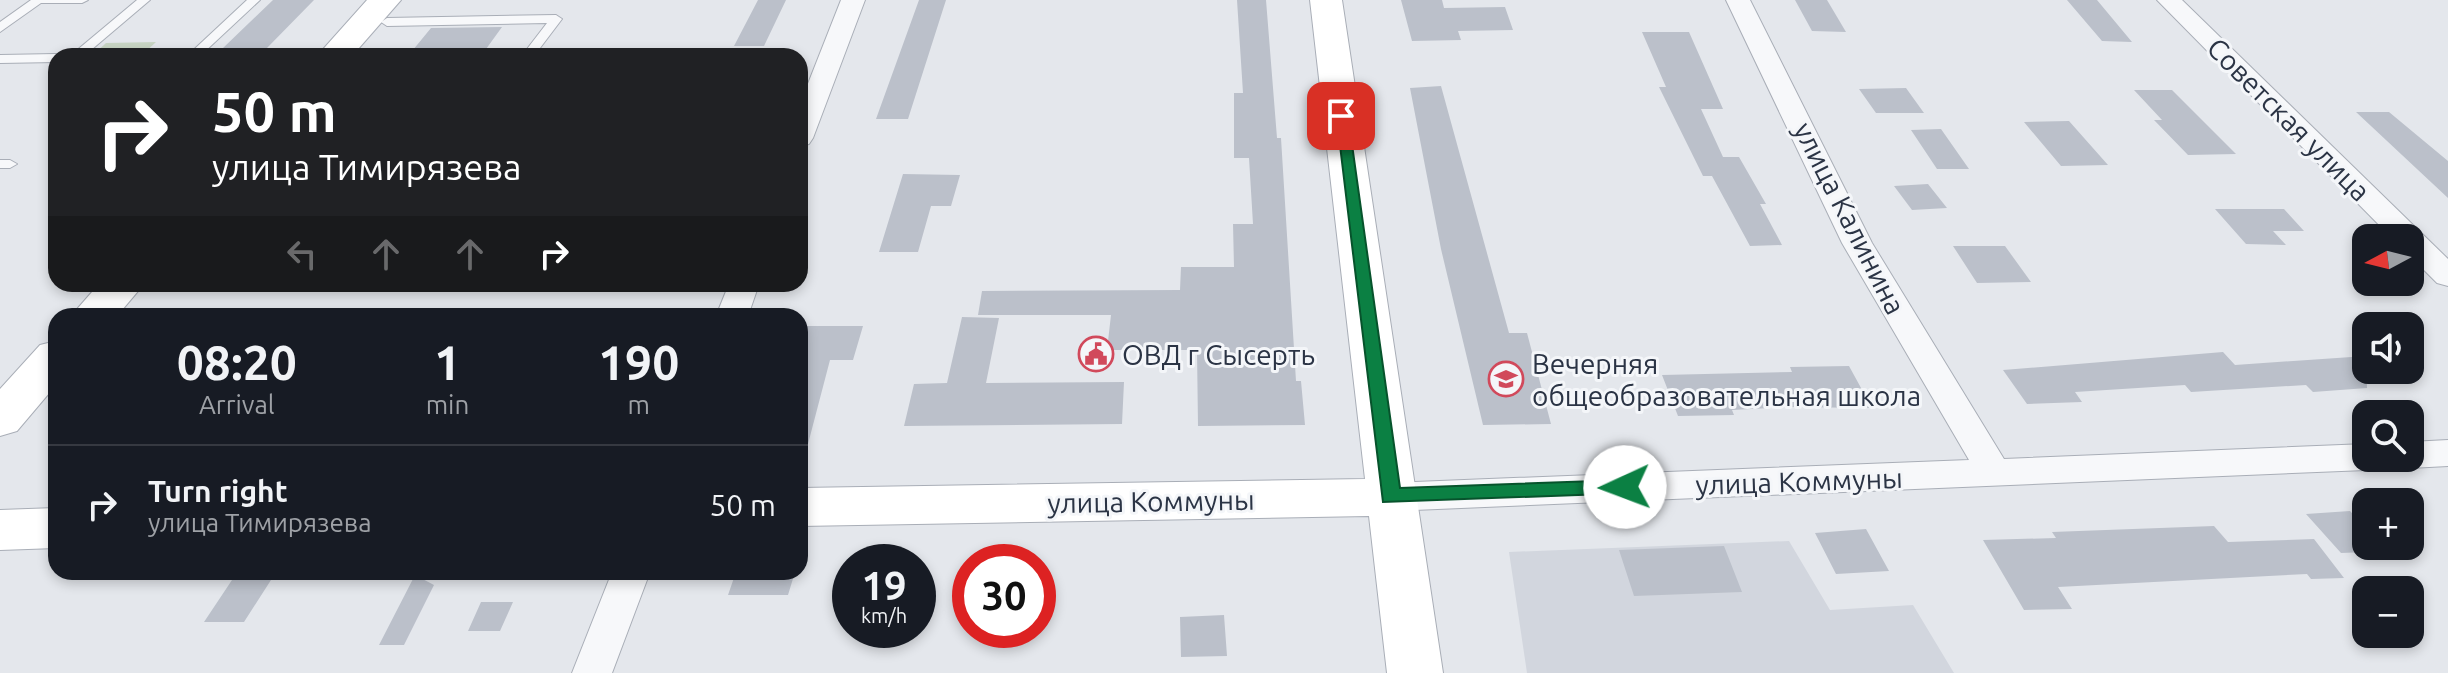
<!DOCTYPE html>
<meta charset="utf-8">
<style>
:root{--surface:#171b24;--page:#242831;--text:#f1f3f6;--muted:#9ea1a6;--line:#363941}
body{margin:0;font-family:Ubuntu,sans-serif;background:var(--page);color:var(--text);height:100vh;display:flex;flex-direction:column;font-size:30px;white-space:nowrap}
*{box-sizing:border-box;margin:0}
p{font-size:26px;color:var(--muted)}
.icon{flex:none;width:44px;height:44px;fill:none;stroke:currentColor;stroke-width:2;stroke-linecap:round;stroke-linejoin:round}
.map{position:relative;flex:1;overflow:hidden}
.details{position:absolute;left:48px;top:308px;width:760px;height:272px;display:flex;flex-direction:column;background:var(--surface);border-radius:24px;box-shadow:0 4px 12px #0003}
.details>*{flex:none}
.banner{position:absolute;left:48px;top:48px;width:760px;height:244px;border-radius:24px;box-shadow:0 4px 12px #0003;background:#202124;color:#fff;overflow:hidden}
.needle{width:52px;rotate:263deg}
.tools{position:absolute;left:2352px;top:224px;display:grid;gap:16px}
.tools a{display:grid;place-items:center;width:72px;height:72px;border-radius:16px;background:var(--surface);box-shadow:0 4px 12px #0003;font-size:40px}
.speed{position:absolute;left:832px;top:544px;display:flex;gap:16px;font-size:40px;font-weight:700;text-align:center}
.speed>*{display:grid;place-content:center;width:104px;height:104px;border-radius:50%;background:var(--surface);box-shadow:0 4px 12px #0003;line-height:1}
.speed small{font-size:20px;font-weight:400}
.speed .limit{border:12px solid #d22;background:#fff;color:#111}
.pin{position:absolute;display:grid;place-items:center;width:68px;height:68px;color:#fff;margin:-34px;border-radius:16px;box-shadow:0 4px 12px #0006}
.me{position:absolute;width:88px;margin:-44px;rotate:268deg;stroke-linejoin:round;filter:drop-shadow(0 0 6px #0008)}
.turn{display:flex;align-items:center;gap:28px;height:168px;padding:0 32px;font-size:36px}
.turn .icon{width:104px;height:104px;stroke-width:2.5}
.turn b{display:block;font-size:56px;line-height:68px}
.lanes{display:flex;align-items:center;height:76px;padding:0 32px;background:#0003;justify-content:center;gap:40px;direction:ltr}
.lanes .off{opacity:.35}
.eta{display:flex;justify-content:space-evenly;align-items:center;height:136px;text-align:center}
.eta b{font-size:48px;font-weight:600;line-height:56px}
ul{padding:0;list-style:none}
li{display:flex;align-items:center;gap:24px;height:120px;padding:0 32px;border-top:2px solid var(--line)}
li div{flex:1}
li b{display:block;font-size:30px}
li em{font-style:normal}
.map>svg:first-child{display:block}
.built{fill:#d2d6de}
.green{fill:#c9d6c5}
.building{fill:#bbc0ca}
.lines{fill:none;stroke-linecap:round;stroke-linejoin:round}
.lane-casing{stroke:#a9aeb7;stroke-width:2}
.street-casing{stroke:#a9aeb7;stroke-width:2}
.secondary-casing{stroke:#a9aeb7;stroke-width:2}
.lane{fill:#f7f8fa;fill-rule:evenodd}
.street{fill:#f7f8fa;fill-rule:evenodd}
.secondary{fill:#fff;fill-rule:evenodd}
.route{fill:#0b8043;stroke:#07532c;stroke-width:2}
.labels{text-anchor:middle;dominant-baseline:central;stroke-width:6;stroke-linejoin:round;paint-order:stroke}
.street-label{font-size:28px;fill:#2b3445;stroke:#f4f6f9}
.poi-label{font-size:28px;fill:#2b3445;stroke:#f4f6f9;text-anchor:start}
</style>
<div class="map">
<svg width="2448" height="673" viewBox="0 0 2448 673">
<rect width="100%" height="100%" fill="#e4e7ec"/>
<!-- built -->
<path class="built" d="M1789 541 1830 610 1913 605 1954 673H1527L1509 552Z"/>
<!-- green -->
<path class="green" d="M156 42 141 56H92L106 43Z"/>
<!-- building -->
<path class="building" d="M273 0H314L267 48H223Z
M758 0H786L764 46H734Z
M919 0H946L908 119H876Z
M1237 0H1266L1277 138H1281L1296 381H1301L1305 425 1198 426 1197 350H1107L1111 315H978L982 291 1180 290 1181 267H1234L1233 224H1253L1249 158H1234V93H1243Z
M1401 0H1442L1444 8 1505 7 1513 30 1458 31 1461 40 1412 41Z
M1795 0H1827L1846 32 1812 31Z
M2067 0H2097L2132 42 2102 41Z
M502 27 481 56H408L431 28Z
M1642 32H1689L1723 109H1701L1723 157H1739L1766 204H1760L1782 245 1750 246 1712 176H1703L1659 87H1666Z
M1441 86 1509 333H1527L1551 424 1483 425 1441 249 1410 88Z
M1906 88 1924 113H1876L1859 89Z
M2134 90H2172L2236 154 2188 155 2154 120H2162Z
M2356 112H2389L2448 161V198Z
M2069 121 2108 165 2061 166 2024 122Z
M1941 129 1969 169H1937L1911 130Z
M903 174 960 175 951 206H931L918 252H879Z
M1928 184 1947 208 1912 210 1894 186Z
M2215 209H2284L2304 231H2273L2286 245 2246 244Z
M1953 246H2005L2031 282 1977 283Z
M962 317 999 318 986 383 1124 382 1122 424 904 426 914 384 947 383Z
M805 326H863L853 360H830L808 444 800 443V340Z
M2223 352 2235 365 2366 356 2367 388 2313 392 2306 385 2191 392 2185 385 2075 392 2082 402 2027 404 2003 370Z
M1849 366 1872 408 1789 407 1732 410 1734 415 1678 416 1662 375 1792 372 1790 367Z
M2350 511 2366 528V552L2341 553 2306 514Z
M2214 526 2228 542 2314 539 2344 578 2311 579 2307 574 2058 587 2072 609 2024 610 1983 540 2056 538 2052 532Z
M1866 529 1889 571 1836 574 1815 533Z
M1724 546 1742 592 1634 596 1619 550Z
M736 572H795L788 595H728Z
M415 575 434 585 404 645H379Z
M232 580H271L244 622H204Z
M481 602H513L500 631H468Z
M1224 615 1227 656 1181 657 1180 617Z"/>
<g class="lines">
<!-- lane casing -->
<g class="lane-casing">
<path id="lane" d="M31 0H88L82 3H41L0 32V22Z
M137 0H150L84 56H70Z
M247 0H260L200 56H187Z
M556 15 562 19 537 52 533 53 527 49 547 23 387 26 381 22 387 18Z
M56 54 61 56H56V62L0 63V55Z
M0 160H10L17 164 10 168H0Z"/>
</g>
<!-- street casing -->
<g class="street-casing">
<path id="street" d="M841 0H865L813 138 809 144 800 146V104Z
M1726 0H1750L1872 243 2004 459 2366 444V458H2383L2378 466 2366 470 1390 511 1377 507 1372 497 1377 487 1390 483 1969 460 1842 243Z
M2157 0H2182L2448 259V286L2437 283 2410 256V238H2392Z
M729 284H759L748 316H716Z
M2448 440V466L2410 468 2398 464 2394 458H2410V442Z
M612 572H650L612 673H572Z"/>
</g>
<!-- secondary casing -->
<g class="secondary-casing">
<path id="secondary" d="M367 0H401L352 56H317Z
M1310 0H1342L1443 673H1387L1369 516 800 526V488L1365 479Z
M99 284H144L117 316H71Z
M56 341V385L17 431 0 436V389L40 345Z
M56 508V548L0 550V510Z"/>
</g>
<!-- lane -->
<use href="#lane" class="lane"/>
<!-- street -->
<use href="#street" class="street"/>
<!-- secondary -->
<use href="#secondary" class="secondary"/>
</g>
<!-- route -->
<path class="route" d="M1336 112 1348 116 1400 488 1625 480 1632 482 1635 487 1632 493 1383 502Z"/>
<!-- icons -->
<defs>
<g id="civic-ring" transform="scale(1.8)"><circle r="9.5" fill="#f4f6f9" stroke="#d1495b" stroke-width="1.5"/><path d="M-.6-6.5H3V-4.5H.6V-3L4-1V1h2V6H-6V1h2V-1L-.6-3ZM-1.2 2.5V6h2.4V2.5Z" fill="#d1495b"/></g>
<g id="school-ring" transform="scale(1.8)"><circle r="9.5" fill="#f4f6f9" stroke="#d1495b" stroke-width="1.5"/><path d="M0-5L7-2L0 1L-7-2ZM-4 1L0 2.5L4 1V4Q0 6-4 4Z" fill="#d1495b"/></g>
</defs>
<g fill-rule="evenodd">
<use href="#civic-ring" x="1096" y="354"/>
<use href="#school-ring" x="1506" y="379"/>
</g>
<g class="labels">
<!-- street labels -->
<g class="street-label">
<text transform="translate(2289 119) rotate(45)">Советская улица</text>
<text transform="translate(1850 218) rotate(63)">улица Калинина</text>
<text transform="translate(1799 481) rotate(-2)">улица Коммуны</text>
<text transform="translate(1151 501) rotate(-1)">улица Коммуны</text>
</g>
<!-- poi labels -->
<g class="poi-label">
<text x="1122" y="354">ОВД г Сысерть</text>
<text x="1532" y="363">Вечерняя<tspan x="1532" dy="32">общеобразовательная школа</tspan></text>
</g>
</g>
</svg>
<div class="tools">
<a><svg class="needle" viewBox="-14 -14 28 28"><path d="M0-13l5 13h-10z" fill="#e53935"/><path d="M0 13l5-13h-10z" fill="#9ea1a6"/></svg></a>
<a><svg class="icon" aria-label="sound" viewBox="0 0 24 24"><path d="M4 9h4l5-4v14l-5-4H4zM17 9q2 3 0 6"/></svg></a>
<a><svg class="icon" aria-label="search" viewBox="0 0 24 24"><circle cx="10" cy="10" r="6"/><path d="M15 15l6 6"/></svg></a>
<a>+</a>
<a>−</a>
</div>
<div class="speed"><div>19<small>km/h</small></div><div class="limit">30</div></div>
<div class="pin" style="left:1341px;top:116px;background:#d93025"><svg class="icon" aria-label="arrive" viewBox="0 0 24 24"><path d="M6 21V4h12l-3 4 3 4H6"/></svg></div>
<svg class="me" style="left:1625px;top:487px" viewBox="-20 -20 40 40"><circle r="19" fill="#fff"/><path d="M0-13L10 11 0 6-10 11z" fill="#0b8043"/></svg>
<div class="banner">
<div class="turn"><svg class="icon" aria-label="right" viewBox="0 0 24 24"><path d="M7 20v-9h11M14 6l5 5-5 5"/></svg><div><b>50 m</b>улица Тимирязева</div></div>
<div class="lanes"><svg class="icon off" aria-label="left" viewBox="0 0 24 24"><path d="M17 20v-9H6M10 6l-5 5 5 5"/></svg><svg class="icon off" aria-label="ahead" viewBox="0 0 24 24"><path d="M12 20V5M6 11l6-6 6 6"/></svg><svg class="icon off" aria-label="ahead" viewBox="0 0 24 24"><path d="M12 20V5M6 11l6-6 6 6"/></svg><svg class="icon" aria-label="right" viewBox="0 0 24 24"><path d="M7 20v-9h11M14 6l5 5-5 5"/></svg></div>
</div>
<section class="details">
<div class="eta">
<div><b>08:20</b><p>Arrival</p></div>
<div><b>1</b><p>min</p></div>
<div><b>190</b><p>m</p></div>
</div>
<ul>
<li><svg class="icon" aria-label="right" viewBox="0 0 24 24"><path d="M7 20v-9h11M14 6l5 5-5 5"/></svg><div><b>Turn right</b><p>улица Тимирязева</p></div><em>50 m</em></li>
</ul>
</section>
</div>
